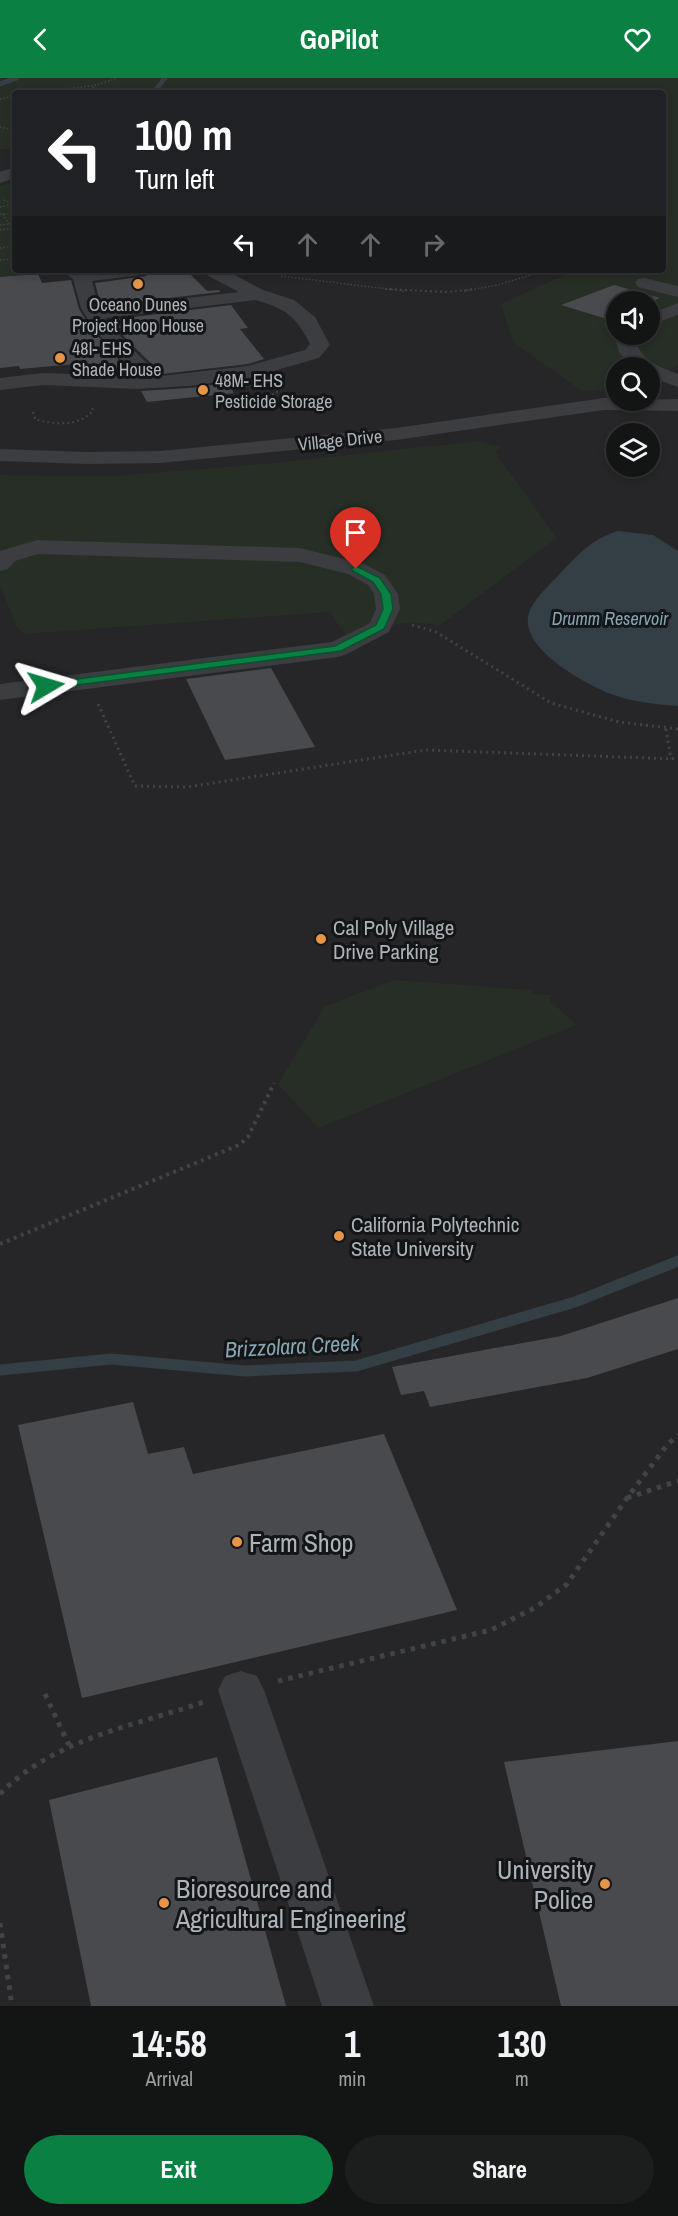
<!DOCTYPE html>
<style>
:root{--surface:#131414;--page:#1c1d1d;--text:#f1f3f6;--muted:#9d9ea0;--line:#323334;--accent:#0b8043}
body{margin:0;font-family:"Archivo Narrow",sans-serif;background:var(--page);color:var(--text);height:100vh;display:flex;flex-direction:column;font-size:22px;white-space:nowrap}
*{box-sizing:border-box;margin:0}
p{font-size:20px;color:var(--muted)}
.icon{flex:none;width:33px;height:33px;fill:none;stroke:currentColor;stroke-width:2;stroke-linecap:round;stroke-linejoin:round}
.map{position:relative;height:1928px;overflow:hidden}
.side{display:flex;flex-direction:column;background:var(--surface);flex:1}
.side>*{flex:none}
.guide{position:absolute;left:12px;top:12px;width:654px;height:183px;border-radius:6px;box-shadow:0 3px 9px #0003,0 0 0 2px var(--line);background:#202124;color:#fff;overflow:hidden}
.tools{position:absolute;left:606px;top:213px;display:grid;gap:12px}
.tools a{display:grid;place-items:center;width:54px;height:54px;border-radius:50%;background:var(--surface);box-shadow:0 3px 9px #0003,0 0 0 2px var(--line);font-size:30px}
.pin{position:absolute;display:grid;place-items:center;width:51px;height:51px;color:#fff;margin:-62px -26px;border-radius:50% 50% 50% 0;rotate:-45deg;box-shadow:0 0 6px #0007}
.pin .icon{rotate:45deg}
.me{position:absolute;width:66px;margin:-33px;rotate:83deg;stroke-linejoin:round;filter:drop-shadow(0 0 4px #0008)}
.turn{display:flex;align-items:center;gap:21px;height:126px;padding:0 24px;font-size:27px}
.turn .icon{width:78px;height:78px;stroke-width:2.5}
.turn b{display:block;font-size:42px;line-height:51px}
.lanes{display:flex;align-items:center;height:57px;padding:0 24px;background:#0003;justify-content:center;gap:30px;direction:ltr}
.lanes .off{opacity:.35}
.eta{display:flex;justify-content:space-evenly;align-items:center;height:102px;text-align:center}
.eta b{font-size:36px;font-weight:700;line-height:42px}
.primary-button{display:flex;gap:12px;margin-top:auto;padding:12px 24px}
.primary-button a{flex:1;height:69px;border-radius:36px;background:var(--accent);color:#fff;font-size:24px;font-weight:700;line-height:69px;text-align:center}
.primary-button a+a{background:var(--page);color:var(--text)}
header{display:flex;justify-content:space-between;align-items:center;height:78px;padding:0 24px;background:var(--accent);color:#fff;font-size:27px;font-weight:700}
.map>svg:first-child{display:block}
.built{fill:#262628;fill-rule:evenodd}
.green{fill:#262e26;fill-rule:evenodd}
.water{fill:#333f44}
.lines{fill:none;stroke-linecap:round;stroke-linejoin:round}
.stream-far1{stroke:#333f44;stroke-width:5}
.stream{stroke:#333f44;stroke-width:11}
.building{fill:#494a4e}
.path-far4{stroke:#414447;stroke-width:1.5;stroke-dasharray:1.5 2;stroke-linecap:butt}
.path-far3{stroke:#414447;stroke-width:2;stroke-dasharray:2 3;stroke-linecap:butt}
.path-far2{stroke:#414447;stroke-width:3;stroke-dasharray:2 4;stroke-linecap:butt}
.path-far1{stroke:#414447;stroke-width:4;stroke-dasharray:3 4.5;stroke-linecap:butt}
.path{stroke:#414447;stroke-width:5;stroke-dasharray:4.5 6;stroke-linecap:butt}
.minor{fill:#3b3d40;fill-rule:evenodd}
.route{fill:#0b8043;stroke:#07532c;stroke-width:1.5}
.poi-dot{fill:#e59548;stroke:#141516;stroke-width:2}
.labels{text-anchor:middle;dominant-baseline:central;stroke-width:6;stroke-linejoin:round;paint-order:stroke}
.far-poi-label{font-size:18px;fill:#adb3ba;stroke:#141516;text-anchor:start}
.far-street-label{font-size:18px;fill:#adb3ba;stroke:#141516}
.far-water-label{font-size:18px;font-style:italic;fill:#87a5b2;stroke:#141516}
.poi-label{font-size:21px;fill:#adb3ba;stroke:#141516;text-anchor:start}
.water-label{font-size:22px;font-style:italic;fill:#87a5b2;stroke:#141516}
.near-poi-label{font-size:26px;fill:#adb3ba;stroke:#141516;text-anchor:start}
</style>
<header><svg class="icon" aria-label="back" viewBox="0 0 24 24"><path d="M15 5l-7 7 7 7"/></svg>GoPilot<svg class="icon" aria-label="heart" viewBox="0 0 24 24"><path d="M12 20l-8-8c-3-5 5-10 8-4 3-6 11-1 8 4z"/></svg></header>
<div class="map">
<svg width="678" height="1928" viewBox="0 0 678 1928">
<rect width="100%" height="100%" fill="#191a1b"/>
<!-- built -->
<path class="built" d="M0 0H678V1928H0ZM15 15H663V192H15ZM616 224H650V256H616ZM616 290H650V322H616ZM616 356H650V388H616Z"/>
<!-- green -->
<path class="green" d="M0 0H678V287L650 304V290H616V312L582 313 513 264 501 226 575 192H663V15H15V75L11 72 0 71ZM616 224H650V256H616Z
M15 103V192L67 194 0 200V108Z
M479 363 500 369 495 374 557 460 439 548C408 539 377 550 346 558L330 534 24 556 17 550 0 507V397L114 398 273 385Z
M395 902 532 912 534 916 552 917 550 923 577 947 318 1050 278 1006 325 928Z"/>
<!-- water -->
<path class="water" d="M618 453 653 457 678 473V628C655 626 632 624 611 616 584 605 518 570 529 535 533 522 548 508 557 499 577 478 589 462 618 453Z"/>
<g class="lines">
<!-- stream-far1 -->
<path class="stream-far1" d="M0 6 17 0
M153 15 165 0"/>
<!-- stream -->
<path class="stream" d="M0 1292 111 1281 245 1293 356 1288 575 1224 678 1183"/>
</g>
<!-- building -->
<path class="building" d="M151 192H186L207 213 219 212 220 214 101 228 95 205 146 198Z
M38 196 42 205 71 202 79 231 90 249 127 291 92 294 87 285 20 291 19 288 0 290V199Z
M614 207 660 220 650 224H616V237L607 241 561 227Z
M231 227 248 250 240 251 264 281 248 286 162 296 129 264 109 242Z
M275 295 282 305 231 310 234 315 147 324 141 313 189 310 249 302Z
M271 590 315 669 225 682 186 601Z
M678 1220V1271L587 1300 430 1329 424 1313 401 1317 392 1289 561 1258Z
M133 1324 148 1376 184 1369 193 1396 384 1356 457 1532 82 1620 18 1347Z
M678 1663V1928H561L504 1684Z
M217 1679 286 1928H91L49 1722Z"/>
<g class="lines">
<!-- path-far4 -->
<path class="path-far4" d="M39 15 96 7 118 0
M88 15 96 7
M0 21 15 18
M0 49 15 52
M4 122 14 126
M0 129 14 126
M0 136H15
M3 136 15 156
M0 147 8 146
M0 152 15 150
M0 170 15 168
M0 182 15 181
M281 198 404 213
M464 213 498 207 547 192"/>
<!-- path-far3 -->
<path class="path-far3" d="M385 211 448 214 475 211
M266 325 272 317 282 311
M33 334 35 341C52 347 82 349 93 332L91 327"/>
<!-- path-far2 -->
<path class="path-far2" d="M412 547 436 554 551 625 619 644 678 651
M98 626 135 708 187 709 426 672 678 681
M666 651 671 681"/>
<!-- path-far1 -->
<path class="path-far1" d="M0 1166 239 1067 248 1059 274 1005"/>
<!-- path -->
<path class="path" d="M627 1420 678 1403
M278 1603 491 1552 536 1529 567 1506 627 1420 667 1367 678 1357
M45 1616 69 1667
M0 1716C53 1661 134 1648 204 1624
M0 1845 12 1928"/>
<!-- minor -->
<path class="minor" d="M15 89V100L0 105V94Z
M62 192H149L146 196 140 197 92 203 99 230 239 214 205 196 202 192H225L263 212 294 222 315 239 330 267 319 280 249 300 189 308 136 311 43 307 0 312V300L43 295 139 299 113 274 92 248 81 230 73 201ZM256 222C286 231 296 238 310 266L305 272 248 288 161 298 127 266 105 240Z
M644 200 678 208V219L638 209 635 205 638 201Z
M678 225V237L650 247V236Z
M616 252V256H633C642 284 653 286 678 296V309L650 299V290H633L619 274 614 256Z
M604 320H616V322L678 321V333L604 332 396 362 160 385 87 386 0 383V371L87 374 160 373 396 350Z
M37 462 300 470 364 486 385 497 398 516 400 531 389 554 347 576 338 579 0 622V606L332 564 370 545 376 531 374 516 368 507 348 496 300 484 38 476 15 483 8 491 0 493V473Z
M241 1593 257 1598 264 1612 374 1928H322L218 1612 225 1598Z"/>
</g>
<!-- route -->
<path class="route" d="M356 488 380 500 391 516 393 531 384 551 341 573 46 611 40 608 46 605 335 568 376 547 383 531 381 516 373 504 353 493 351 491Z"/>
<!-- markers -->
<g class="poi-dot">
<circle cx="138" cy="206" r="6"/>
<circle cx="60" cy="280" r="6"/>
<circle cx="203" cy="312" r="6"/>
<circle cx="321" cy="861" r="6"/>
<circle cx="339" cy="1158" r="6"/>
<circle cx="237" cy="1464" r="6"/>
<circle cx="605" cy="1806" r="6"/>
<circle cx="164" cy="1825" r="6"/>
</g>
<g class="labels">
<!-- far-poi labels -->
<g class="far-poi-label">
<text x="138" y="226" text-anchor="middle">Oceano Dunes<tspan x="138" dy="21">Project Hoop House</tspan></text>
<text x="72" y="270">48I- EHS<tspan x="72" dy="21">Shade House</tspan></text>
<text x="215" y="302">48M- EHS<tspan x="215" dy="21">Pesticide Storage</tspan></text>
</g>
<!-- far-street labels -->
<g class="far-street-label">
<text transform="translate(340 362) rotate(-6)">Village Drive</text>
</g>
<!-- far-water labels -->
<g class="far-water-label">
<text x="610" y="540">Drumm Reservoir</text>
</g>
<!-- poi labels -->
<g class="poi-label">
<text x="333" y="849">Cal Poly Village<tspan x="333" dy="24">Drive Parking</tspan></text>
<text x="351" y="1146">California Polytechnic<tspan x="351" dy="24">State University</tspan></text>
</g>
<!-- water labels -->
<g class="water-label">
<text transform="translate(292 1268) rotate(-3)">Brizzolara Creek</text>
</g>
<!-- near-poi labels -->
<g class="near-poi-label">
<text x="249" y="1464">Farm Shop</text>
<text x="593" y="1791" text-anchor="end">University<tspan x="593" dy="30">Police</tspan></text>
<text x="176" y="1810">Bioresource and<tspan x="176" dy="30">Agricultural Engineering</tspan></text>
</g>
</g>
</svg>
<div class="tools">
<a><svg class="icon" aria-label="sound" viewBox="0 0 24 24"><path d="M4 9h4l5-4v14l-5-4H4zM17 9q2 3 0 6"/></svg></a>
<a><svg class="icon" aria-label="search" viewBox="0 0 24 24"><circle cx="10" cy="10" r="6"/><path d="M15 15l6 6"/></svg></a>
<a><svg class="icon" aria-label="layers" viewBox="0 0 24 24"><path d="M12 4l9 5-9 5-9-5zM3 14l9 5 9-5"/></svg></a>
</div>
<div class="pin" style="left:356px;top:491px;background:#d93025"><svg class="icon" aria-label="arrive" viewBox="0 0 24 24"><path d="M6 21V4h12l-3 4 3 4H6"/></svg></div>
<svg class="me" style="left:46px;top:608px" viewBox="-20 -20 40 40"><path d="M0-17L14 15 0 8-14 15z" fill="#0b8043" stroke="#fff" stroke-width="4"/></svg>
<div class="guide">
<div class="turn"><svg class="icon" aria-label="left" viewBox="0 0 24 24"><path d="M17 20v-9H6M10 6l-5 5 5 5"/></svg><div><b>100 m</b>Turn left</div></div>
<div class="lanes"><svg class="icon" aria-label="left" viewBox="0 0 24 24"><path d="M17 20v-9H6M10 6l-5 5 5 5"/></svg><svg class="icon off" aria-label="ahead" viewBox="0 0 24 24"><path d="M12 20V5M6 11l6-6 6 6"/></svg><svg class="icon off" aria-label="ahead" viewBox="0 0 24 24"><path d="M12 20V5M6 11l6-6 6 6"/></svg><svg class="icon off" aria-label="right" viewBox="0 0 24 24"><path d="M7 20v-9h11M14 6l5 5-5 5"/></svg></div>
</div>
</div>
<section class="side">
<div class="eta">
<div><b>14:58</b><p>Arrival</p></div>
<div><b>1</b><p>min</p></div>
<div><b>130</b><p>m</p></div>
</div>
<div class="primary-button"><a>Exit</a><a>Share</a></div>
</section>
